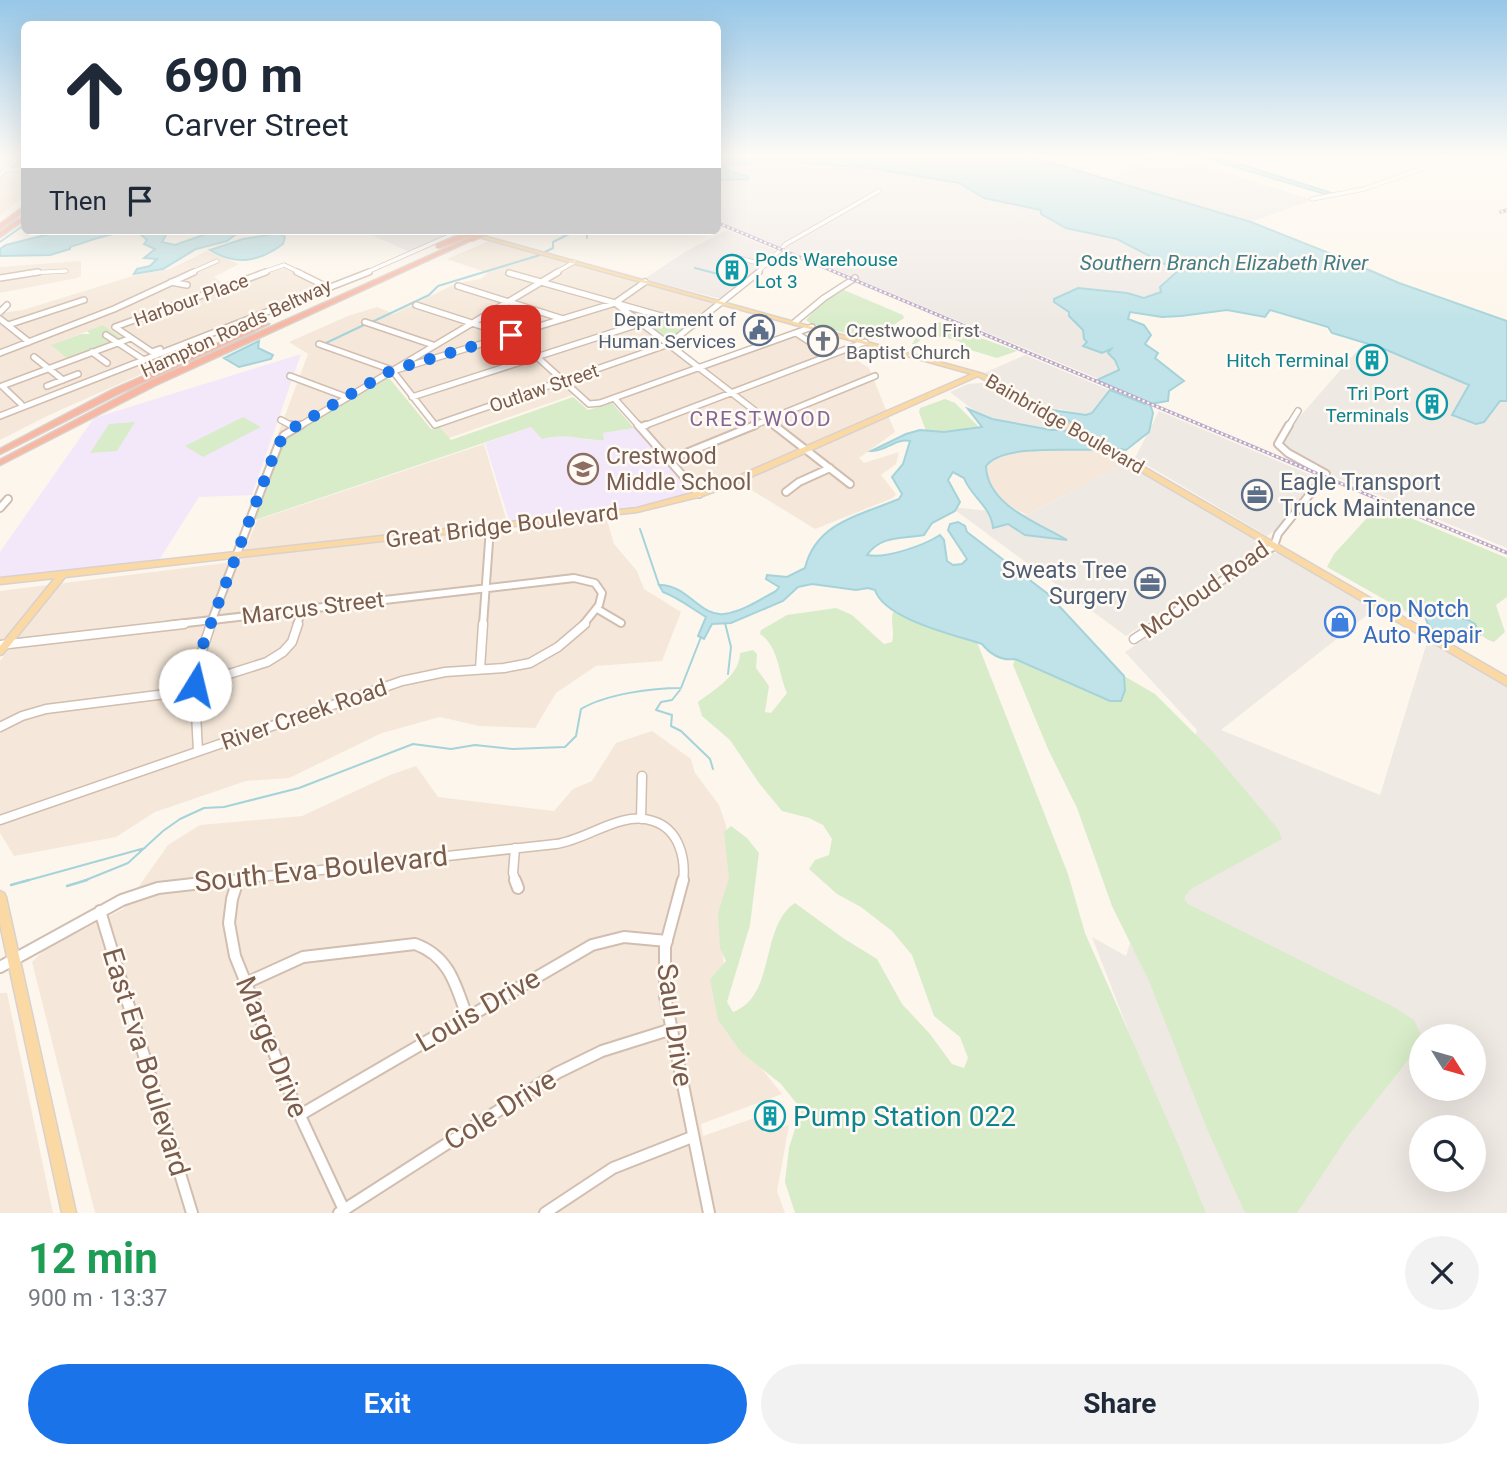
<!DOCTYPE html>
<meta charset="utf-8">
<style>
:root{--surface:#fff;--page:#f2f2f3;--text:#1f2937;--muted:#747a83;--accent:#1a73e8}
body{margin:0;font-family:Roboto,sans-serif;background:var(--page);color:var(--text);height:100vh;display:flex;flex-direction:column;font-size:26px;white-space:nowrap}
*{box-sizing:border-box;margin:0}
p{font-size:23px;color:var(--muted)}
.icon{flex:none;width:38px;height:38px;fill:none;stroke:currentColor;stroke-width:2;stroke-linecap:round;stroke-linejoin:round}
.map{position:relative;height:1213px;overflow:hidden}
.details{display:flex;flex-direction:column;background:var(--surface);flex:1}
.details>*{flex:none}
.hud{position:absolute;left:21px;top:21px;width:700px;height:214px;border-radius:10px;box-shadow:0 7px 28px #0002;background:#fff;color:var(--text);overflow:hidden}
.needle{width:46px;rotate:127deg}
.controls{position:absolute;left:1409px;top:1024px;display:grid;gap:14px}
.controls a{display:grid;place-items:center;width:77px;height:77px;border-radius:50%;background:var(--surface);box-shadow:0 7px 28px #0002;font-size:35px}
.pin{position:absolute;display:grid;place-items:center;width:60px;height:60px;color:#fff;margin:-30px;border-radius:14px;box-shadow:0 4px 10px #0006}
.me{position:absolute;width:77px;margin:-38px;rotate:9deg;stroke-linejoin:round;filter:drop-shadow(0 0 5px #0008)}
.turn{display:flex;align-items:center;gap:24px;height:147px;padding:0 28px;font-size:32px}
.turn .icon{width:91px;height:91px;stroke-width:2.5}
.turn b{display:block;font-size:49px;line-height:60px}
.then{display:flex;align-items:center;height:66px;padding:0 28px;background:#0003;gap:14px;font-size:26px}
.round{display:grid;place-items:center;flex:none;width:74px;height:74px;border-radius:37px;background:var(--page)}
.overview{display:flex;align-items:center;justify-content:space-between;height:119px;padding:0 28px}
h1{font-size:42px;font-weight:700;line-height:52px;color:#1e9e55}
.action{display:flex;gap:14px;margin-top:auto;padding:14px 28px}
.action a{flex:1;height:80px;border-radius:42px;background:var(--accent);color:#fff;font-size:28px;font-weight:700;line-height:80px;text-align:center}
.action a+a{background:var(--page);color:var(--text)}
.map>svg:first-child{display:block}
.residential{fill:#f5e8da}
.industrial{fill:#efe9e4;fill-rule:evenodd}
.education{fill:#f3e8fa}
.green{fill:#d8ecc9}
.water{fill:#bfe3e8;stroke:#a5d3da;stroke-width:2}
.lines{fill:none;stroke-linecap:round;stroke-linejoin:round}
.stream-far1{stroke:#a5d3da;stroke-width:2}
.stream{stroke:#a5d3da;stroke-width:2.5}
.minor-far4-casing{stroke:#d1beb0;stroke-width:5}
.minor-far3-casing{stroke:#d1beb0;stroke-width:8}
.minor-far2-casing{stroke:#d1beb0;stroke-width:10}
.minor-far1-casing{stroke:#d1beb0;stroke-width:11}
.minor-casing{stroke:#d1beb0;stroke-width:14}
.major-casing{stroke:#dad1cd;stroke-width:3}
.highway-casing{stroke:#dad1cd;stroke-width:3}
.minor-far4{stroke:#fff;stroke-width:3.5}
.minor-far3{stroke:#fff;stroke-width:5}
.minor-far2{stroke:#fff;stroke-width:6}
.minor-far1{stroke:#fff;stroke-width:8}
.minor{stroke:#fff;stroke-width:10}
.major{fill:#fbd9a5;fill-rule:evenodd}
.highway{fill:#f7b7a3;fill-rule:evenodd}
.rail-casing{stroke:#b9a8c9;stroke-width:3.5}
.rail{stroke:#fffaf3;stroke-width:2;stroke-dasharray:2.5;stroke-linecap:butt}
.highway-bridge-casing{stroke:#dad1cd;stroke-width:7;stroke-linecap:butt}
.highway-bridge{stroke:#f7b7a3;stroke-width:5}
.route{stroke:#1a73e8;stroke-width:12;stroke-dasharray:0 21.6}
.labels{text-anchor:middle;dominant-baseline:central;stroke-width:5;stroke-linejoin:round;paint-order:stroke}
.far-culture-label{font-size:19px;fill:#0d838f;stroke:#fffaf3;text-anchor:end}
.far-street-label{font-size:19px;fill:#7a5c4d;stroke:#fffaf3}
.far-service-label{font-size:19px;fill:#4e5e75;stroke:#fffaf3;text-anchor:end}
.far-worship-label{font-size:19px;fill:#5b616d;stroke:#fffaf3;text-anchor:start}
.far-water-label{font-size:21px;font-style:italic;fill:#437c86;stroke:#fffaf3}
.far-neighbourhood-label{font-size:21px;letter-spacing:2px;fill:#846695;stroke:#fffaf3}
.education-label{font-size:23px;fill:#785e54;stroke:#fffaf3;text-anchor:start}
.service-label{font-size:23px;fill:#4e5e75;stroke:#fffaf3;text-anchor:start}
.street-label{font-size:23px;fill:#7a5c4d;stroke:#fffaf3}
.shop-label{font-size:23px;fill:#366cbe;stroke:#fffaf3;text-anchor:start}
.near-street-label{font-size:28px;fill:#7a5c4d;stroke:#fffaf3}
.near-culture-label{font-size:28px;fill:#0d838f;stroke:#fffaf3;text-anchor:start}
</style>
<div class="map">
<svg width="1507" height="1213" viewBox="0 0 1507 1213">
<rect width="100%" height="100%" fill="#fdf6ec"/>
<!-- residential -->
<path class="residential" d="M0 154H24V196L0 216Z
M489 241 715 304 691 322 621 302 615 306 698 371 796 336 830 357 844 352 869 368 895 432 859 458 864 463 899 452 896 464 881 475 896 494 893 498 815 529 732 478 700 489 616 396 592 402 578 393 449 438 398 373 380 374 278 434 308 354 289 342 348 316 377 307 394 314 457 283 481 279 488 273 447 259Z
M207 251 239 264 214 277 224 284 284 262 332 286 147 356 103 325 52 345 72 362 111 347H117L141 363 186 346 193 351 47 416 0 440V313L23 310 136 275 170 269Z
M81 261V276L77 278 0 293V267Z
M484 444 510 532 607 520 614 544 637 571 644 589 681 612 662 661 596 666 556 693 535 728 479 726 440 717 382 733 289 778 246 781 155 812 116 837 14 856 0 833V661L18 638 0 640V591L241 561 257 520Z
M1021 446 1105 448 1127 462 1027 515 1003 503 986 481 987 461Z
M652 731 691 759 695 773 719 805 726 825 730 866 723 955 728 1015 741 1043 782 1094 701 1124 703 1136 760 1116 765 1133 789 1125 777 1191 785 1213H95L32 962 44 950 123 909 168 845 200 825 302 816 390 775 416 766 438 797 554 811 573 789 592 781 616 743Z
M0 993H7L53 1213H0Z"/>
<!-- industrial -->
<path class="industrial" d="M1150 154H1166L1313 200 1251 222 1112 179Z
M769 160 870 168 960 184 984 198 1041 210V214L1066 228 1117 239 1178 271 1160 287 1162 292 1150 297 1078 288 1068 291 1058 306 1069 312 1073 321 1083 329 1087 342 1084 345 1097 351 1111 349 1110 356 1116 359V368L1119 370 1099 379 718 221V190L723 188 718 185V180L748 179 723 167 726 164H746Z
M727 230 775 250 756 271 722 299 644 279 685 252Z
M363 231H445L450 232 410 252Z
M1363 344 1376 345 1507 397V548L1303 464 1280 451 1275 445Z
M1025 355 1109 390 1093 413 1086 415 1060 409 1049 412 982 374Z
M982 383 995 387 1074 431 1051 430 992 419 977 413 950 392 968 384Z
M1159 411 1318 478 1281 526 1267 536 1135 458Z
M1127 462 1261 540 1263 546 1126 636 951 507 1027 515Z
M1273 553H1282L1376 608 1221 730 1380 795 1428 639 1507 685V1213H1199L1092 937 1126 956 1197 730 1125 652ZM1421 1036H1474V1088H1421ZM1421 1127H1474V1180H1421Z"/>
<!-- education -->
<path class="education" d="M301 354 252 495 199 497 159 560 0 577V552L94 418Z
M531 427 548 437 571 435 590 440 603 433 634 428 692 492 624 510 510 523 485 443Z"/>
<!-- green -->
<path class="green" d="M844 290 903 315 904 318 872 340 811 324 806 320 820 304Z
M627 309 687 326 670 340Z
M938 322 946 323 953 328 1017 351 997 358 964 348 959 341 933 335 925 336 916 344H912L918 334Z
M103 325 123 339 68 359 51 345 81 334H90L87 331Z
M383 378 390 379 431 429 440 427 451 440 573 397 588 410 612 403 634 428 603 433 604 440C582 440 564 432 542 439L531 427 255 520 286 437Z
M945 399 955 403 979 427 944 432 926 431 919 412 920 408Z
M243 417 261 427 203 457 185 446Z
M135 422 117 451 90 453 109 424Z
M1382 506 1507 558V597L1496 605 1505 632 1494 642C1483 639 1480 634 1475 624L1441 611H1431L1421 618 1412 615 1327 567 1334 554 1377 507Z
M836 608 852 615 884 644 892 642C895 631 890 623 893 612L977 642 1068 874 1085 933 1181 1151 1206 1213H795L785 1182 789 1148 801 1109 781 1084 741 1052 718 1020 710 979 726 961 720 948 718 913 729 878 724 832 731 826 747 838 759 853 750 925 727 1002 733 1012C777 995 759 927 795 903L843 938 877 959 902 1004 930 1034 952 1064 964 1068 968 1058 960 1037 934 1016 912 955 892 931 861 907 837 894 809 869 815 860 829 855 832 839 823 825 809 818 782 811 759 783 730 740 702 716 698 702C714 690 740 675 740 653L753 650 757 654 756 668 769 686 765 712 771 713 787 693C778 672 779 647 760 634L761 630 787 615Z
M1015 659 1091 692 1125 690 1124 676 1155 694 1213 752 1278 829 1282 839 1191 889 1184 898 1188 904 1394 1007 1414 1020 1421 1035 1416 1050 1348 1136 1297 1213H1245L1207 1129 1149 981 1112 906 1077 808 1048 749 1013 665Z"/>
<!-- water -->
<path class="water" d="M718 154H1020L1032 157 1251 222 1339 257 1399 283 1507 321V401H1500L1484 422 1476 424 1452 415 1469 385 1382 348 1332 333 1328 327 1270 310 1265 317 1227 310 1181 316 1162 317 1130 312 1128 319 1144 325 1151 335 1145 344 1158 353 1155 358 1184 381 1169 391 1168 401 1150 404 1153 413 1149 432 1126 450 1113 448C1084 454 1004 441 986 466 987 506 1039 523 1067 540L1025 535 1008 524 993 528C991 506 971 497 964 478L953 472 948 480 960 502 955 511 932 523 924 535C902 539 881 535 867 555 885 559 923 546 940 535L944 540 947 561 953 565 962 564 967 559 948 530 950 524 958 522 965 526 967 532 1048 594 1124 676 1125 690 1121 701H1110L1015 659C1001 661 991 655 982 644 955 635 884 619 875 590L868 588 856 590 812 584 798 587 783 601 731 623 712 624 704 639 698 636 706 617C691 608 679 598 663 592L659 585C687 584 700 617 724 614 742 612 761 599 776 591L779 587 766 579 767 575 787 577 805 568C816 522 861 515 899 499L902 494 892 477 903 464 910 441C895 438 886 452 871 451L906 434 920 430 944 432 982 427 968 409 992 419 1051 430H1063L1079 434 1103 448 1108 446 1052 410 1086 415 1092 413 1110 390 1145 404 1147 402 1097 380 1119 370 1115 360 1108 353 1111 349 1102 353 1083 346 1087 342 1084 339 1083 330 1069 316V312L1054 302V299L1078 288 1127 293 1144 298 1161 292 1160 287 1178 271 1117 239 1066 228 1041 214V210L984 198 959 183 870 168 769 160 746 164H726L724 167 726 170 747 176 748 179 718 180Z
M1192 154H1207L1332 193 1325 194Z
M61 231H161L166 235 162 242 175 245 209 233 206 231H240L227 241 196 249 163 269 134 274 137 269 150 266 157 259 144 258 155 249 144 244 147 240 139 233C115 230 93 240 70 247V249L50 255 0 256V249L6 245Z
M281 233 285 237 283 244C259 262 236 266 210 250L243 239Z
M259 341 258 348 273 355 271 359 239 367 224 358Z
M1431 611 1468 620 1475 624 1480 635C1463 644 1429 640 1425 615Z"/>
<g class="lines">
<!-- stream-far1 -->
<path class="stream-far1" d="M578 231H582
M590 231H599
M587 238V233L594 234 596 231
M0 242 24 225
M545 252 553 248V242L575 231
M695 268 745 281
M372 322 429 295 438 286 540 255
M326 343 366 324
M640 529 659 585
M725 623 731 647 728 674
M680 690 672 700 661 702 656 710 672 715 671 726 681 731 710 759 713 769
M22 882 145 848
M81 882 128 863 163 831 180 819 204 808 224 807 299 788 413 744 451 749 475 745 512 749 565 747 576 736 581 709C606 694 652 688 681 688L701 637"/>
<!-- stream -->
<path class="stream" d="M11 885 29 880
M67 886 87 880"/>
<!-- minor-far4 casing -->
<g class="minor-far4-casing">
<path id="minor-far4" d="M0 154H11
M4 170 24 169
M0 175 21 154
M1312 199 1364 189 1463 154
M731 256 766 265
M27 273 66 271
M190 273 217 261
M261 273 284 265 301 273
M365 273 460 231
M555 273 574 262
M757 273 786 244 879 191"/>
</g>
<!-- minor-far3 casing -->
<g class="minor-far3-casing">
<path id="minor-far3" d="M297 272 329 288
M509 273 693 325
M0 278 38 272
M171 282 187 285
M458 286 563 319
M615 303 776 427
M416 305 515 337 589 404 600 403 812 327
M0 312 7 305
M0 319 29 342
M365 322 433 345
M795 322 824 298 855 278
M8 325 84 300
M796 333 830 355
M106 335 144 360
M319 344 392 370 435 425 669 344 759 272
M160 349 152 352 115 327 266 272
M92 352 107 363
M0 353 114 309 194 272
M34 357 63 380
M396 370 615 303 645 282
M290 376 346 397
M47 386 78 374
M412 397 642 323
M614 398 640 427
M21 404 2 386 131 338
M0 416 369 272
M281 420 294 427
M298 427 558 272
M641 427 865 342
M750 427 875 376
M1288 427 1298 411"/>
</g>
<!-- minor-far2 casing -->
<g class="minor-far2-casing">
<path id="minor-far2" d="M291 425 294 427
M638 425 699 494
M774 425 850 484
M641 427 646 425
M669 460 755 425
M786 492 799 482 830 468
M0 508 8 499
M599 610 621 623
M169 625 574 578 595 583 602 593 599 605 583 625
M210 625 279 443 284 435 301 425
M297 625 302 609
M483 625 490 528
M1155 625 1274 546 1278 534 1326 474 1288 453 1278 444 1289 425"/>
</g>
<!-- minor-far1 casing -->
<g class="minor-far1-casing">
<path id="minor-far1" d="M1134 639 1157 624
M0 645 184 624
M480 669 483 624
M0 727 22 716 46 709 166 694 267 662 283 652 292 642 298 624
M198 751 194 675 211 624
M641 819 642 776
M0 820 402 681 445 672 504 668 530 663 558 647 585 624
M515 848 513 873 516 882
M213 882C327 869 442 857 556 844 587 840 621 810 653 821 679 829 686 858 683 882
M238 882 239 878"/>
</g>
<!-- minor casing -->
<g class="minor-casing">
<path id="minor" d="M238 880 232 899 229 923 235 956 295 1105 344 1210
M515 880 518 888
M683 880 665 947V996L709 1213
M100 911 192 1213
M0 967 122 900 158 888 228 880
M246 983 303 957 415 944C449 956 456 985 467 1017
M300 1115 592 945 624 937 667 941
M339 1213 557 1073 602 1051 672 1029
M545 1213 613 1168 692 1137"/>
</g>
<!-- major casing -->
<g class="major-casing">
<path id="major" d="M457 231H465L983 374 1507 677V686L978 376 735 484 702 496 637 512 65 577 3 654 0 655V646L55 578 0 584V578L637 508 696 492 729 480 972 374Z
M0 891 4 893 6 897 76 1213H62L0 924Z"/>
</g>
<!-- highway casing -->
<g class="highway-casing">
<path id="highway" d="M22 208H24V211L0 229V224Z
M22 217H24V220L0 237V232Z
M469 238 474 239 156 385 0 465V460L150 381Z
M264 323 269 324 120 393 0 454V449L114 389Z"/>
</g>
<!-- minor-far4 -->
<use href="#minor-far4" class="minor-far4"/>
<!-- minor-far3 -->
<use href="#minor-far3" class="minor-far3"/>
<!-- minor-far2 -->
<use href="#minor-far2" class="minor-far2"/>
<!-- minor-far1 -->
<use href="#minor-far1" class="minor-far1"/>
<!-- minor -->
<use href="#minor" class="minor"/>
<!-- major -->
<use href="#major" class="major"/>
<!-- highway -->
<use href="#highway" class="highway"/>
<!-- rail casing -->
<g class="rail-casing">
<path id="rail" d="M1501 212 1507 210
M718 223 1507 553"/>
</g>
<!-- rail -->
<use href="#rail" class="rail"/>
<!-- highway-bridge casing -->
<g class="highway-bridge-casing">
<path id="highway-bridge" d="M471 239 490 231
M438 246 477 231"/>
</g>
<!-- highway-bridge -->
<use href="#highway-bridge" class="highway-bridge"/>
</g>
<!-- sky -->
<linearGradient id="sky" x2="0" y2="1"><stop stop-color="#97c7e8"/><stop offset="0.48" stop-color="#fefbf6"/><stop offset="1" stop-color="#fefbf6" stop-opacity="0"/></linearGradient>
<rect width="1507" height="324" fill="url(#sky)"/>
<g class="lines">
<!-- route -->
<path class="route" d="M195 685 196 663 272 460 281 440 288 431 392 370 511 335"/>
</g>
<!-- icons -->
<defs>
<g id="building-ring" transform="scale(1.575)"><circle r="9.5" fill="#fffaf3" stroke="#0f9aa8" stroke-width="1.5"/><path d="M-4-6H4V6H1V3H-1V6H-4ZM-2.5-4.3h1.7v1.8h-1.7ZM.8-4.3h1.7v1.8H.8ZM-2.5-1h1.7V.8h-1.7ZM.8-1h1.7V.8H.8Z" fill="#0f9aa8"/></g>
<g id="civic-ring" transform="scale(1.575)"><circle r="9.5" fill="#fffaf3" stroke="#5c6f8a" stroke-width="1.5"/><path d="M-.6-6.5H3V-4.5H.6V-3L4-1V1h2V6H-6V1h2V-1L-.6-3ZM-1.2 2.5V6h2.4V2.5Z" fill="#5c6f8a"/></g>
<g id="church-ring" transform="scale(1.575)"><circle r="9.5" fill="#fffaf3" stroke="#6b7280" stroke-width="1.5"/><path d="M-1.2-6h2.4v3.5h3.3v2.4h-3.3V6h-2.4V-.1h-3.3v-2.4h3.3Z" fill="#6b7280"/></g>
<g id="school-ring" transform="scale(1.575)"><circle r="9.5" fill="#fffaf3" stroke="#8d6e63" stroke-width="1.5"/><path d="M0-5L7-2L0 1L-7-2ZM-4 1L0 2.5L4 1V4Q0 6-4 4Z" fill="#8d6e63"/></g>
<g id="office-ring" transform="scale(1.575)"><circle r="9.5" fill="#fffaf3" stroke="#5c6f8a" stroke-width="1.5"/><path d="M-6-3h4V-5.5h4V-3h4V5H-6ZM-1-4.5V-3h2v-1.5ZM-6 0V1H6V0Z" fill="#5c6f8a"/></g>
<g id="shop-ring" transform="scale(1.575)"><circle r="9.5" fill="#fffaf3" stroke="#3f7fe0" stroke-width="1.5"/><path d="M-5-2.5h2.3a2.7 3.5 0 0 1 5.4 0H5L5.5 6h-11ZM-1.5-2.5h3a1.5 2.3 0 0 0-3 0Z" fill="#3f7fe0"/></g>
</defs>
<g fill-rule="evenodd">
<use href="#building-ring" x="732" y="270"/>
<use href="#civic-ring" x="759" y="330"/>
<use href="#church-ring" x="823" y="341"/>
<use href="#building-ring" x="1372" y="360"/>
<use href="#building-ring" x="1432" y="404"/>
<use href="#school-ring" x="583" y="469"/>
<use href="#office-ring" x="1257" y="495"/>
<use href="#office-ring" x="1150" y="583"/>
<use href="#shop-ring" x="1340" y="622"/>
<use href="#building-ring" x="770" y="1116"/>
</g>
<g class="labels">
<!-- far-culture labels -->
<g class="far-culture-label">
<text x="755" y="259" text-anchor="start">Pods Warehouse<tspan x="755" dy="22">Lot 3</tspan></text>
<text x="1349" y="360">Hitch Terminal</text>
<text x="1409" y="393">Tri Port<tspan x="1409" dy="22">Terminals</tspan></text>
</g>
<!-- far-street labels -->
<g class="far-street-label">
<text transform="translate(191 300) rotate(-20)">Harbour Place</text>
<text transform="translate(236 328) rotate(-25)">Hampton Roads Beltway</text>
<text transform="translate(544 388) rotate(-19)">Outlaw Street</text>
<text transform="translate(1065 424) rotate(30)">Bainbridge Boulevard</text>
</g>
<!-- far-service labels -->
<g class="far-service-label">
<text x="736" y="319">Department of<tspan x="736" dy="22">Human Services</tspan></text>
</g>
<!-- far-worship labels -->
<g class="far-worship-label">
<text x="846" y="330">Crestwood First<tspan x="846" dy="22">Baptist Church</tspan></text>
</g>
<!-- far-water labels -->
<g class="far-water-label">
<text x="1224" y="263">Southern Branch Elizabeth River</text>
</g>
<!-- far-neighbourhood labels -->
<g class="far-neighbourhood-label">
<text x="761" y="419">CRESTWOOD</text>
</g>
<!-- education labels -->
<g class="education-label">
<text x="606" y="456">Crestwood<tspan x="606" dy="26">Middle School</tspan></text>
</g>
<!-- service labels -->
<g class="service-label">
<text x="1280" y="482">Eagle Transport<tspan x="1280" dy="26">Truck Maintenance</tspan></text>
<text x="1127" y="570" text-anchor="end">Sweats Tree<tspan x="1127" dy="26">Surgery</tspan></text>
</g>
<!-- street labels -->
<g class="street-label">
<text transform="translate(502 526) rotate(-7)">Great Bridge Boulevard</text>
<text transform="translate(1205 590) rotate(-35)">McCloud Road</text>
<text transform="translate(313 608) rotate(-7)">Marcus Street</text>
<text transform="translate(304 715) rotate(-19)">River Creek Road</text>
</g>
<!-- shop labels -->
<g class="shop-label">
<text x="1363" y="609">Top Notch<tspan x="1363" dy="26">Auto Repair</tspan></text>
</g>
<!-- near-street labels -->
<g class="near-street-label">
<text transform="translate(321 869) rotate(-6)">South Eva Boulevard</text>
<text transform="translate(478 1010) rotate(-30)">Louis Drive</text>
<text transform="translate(675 1025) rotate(82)">Saul Drive</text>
<text transform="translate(272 1047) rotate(68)">Marge Drive</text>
<text transform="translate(146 1062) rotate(73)">East Eva Boulevard</text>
<text transform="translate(500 1110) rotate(-32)">Cole Drive</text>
</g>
<!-- near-culture labels -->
<g class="near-culture-label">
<text x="793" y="1116">Pump Station 022</text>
</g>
</g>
</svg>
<div class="controls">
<a><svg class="needle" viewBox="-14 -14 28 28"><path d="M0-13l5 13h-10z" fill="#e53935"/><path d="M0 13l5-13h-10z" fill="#747a83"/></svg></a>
<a><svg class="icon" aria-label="search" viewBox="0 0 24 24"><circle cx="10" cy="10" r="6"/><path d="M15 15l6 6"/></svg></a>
</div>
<div class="pin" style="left:511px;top:335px;background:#d93025"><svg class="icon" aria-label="arrive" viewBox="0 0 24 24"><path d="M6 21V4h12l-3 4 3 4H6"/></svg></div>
<svg class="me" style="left:195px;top:685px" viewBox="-20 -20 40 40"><circle r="19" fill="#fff"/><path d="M0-13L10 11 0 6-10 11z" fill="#1a73e8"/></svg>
<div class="hud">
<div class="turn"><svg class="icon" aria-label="ahead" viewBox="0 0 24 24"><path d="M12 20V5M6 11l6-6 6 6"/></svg><div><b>690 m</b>Carver Street</div></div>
<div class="then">Then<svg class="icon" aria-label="arrive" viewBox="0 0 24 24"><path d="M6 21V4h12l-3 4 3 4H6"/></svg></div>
</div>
</div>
<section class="details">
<div class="overview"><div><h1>12 min</h1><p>900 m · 13:37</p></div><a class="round"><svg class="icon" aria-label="close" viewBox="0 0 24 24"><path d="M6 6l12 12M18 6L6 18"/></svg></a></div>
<div class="action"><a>Exit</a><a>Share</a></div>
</section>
